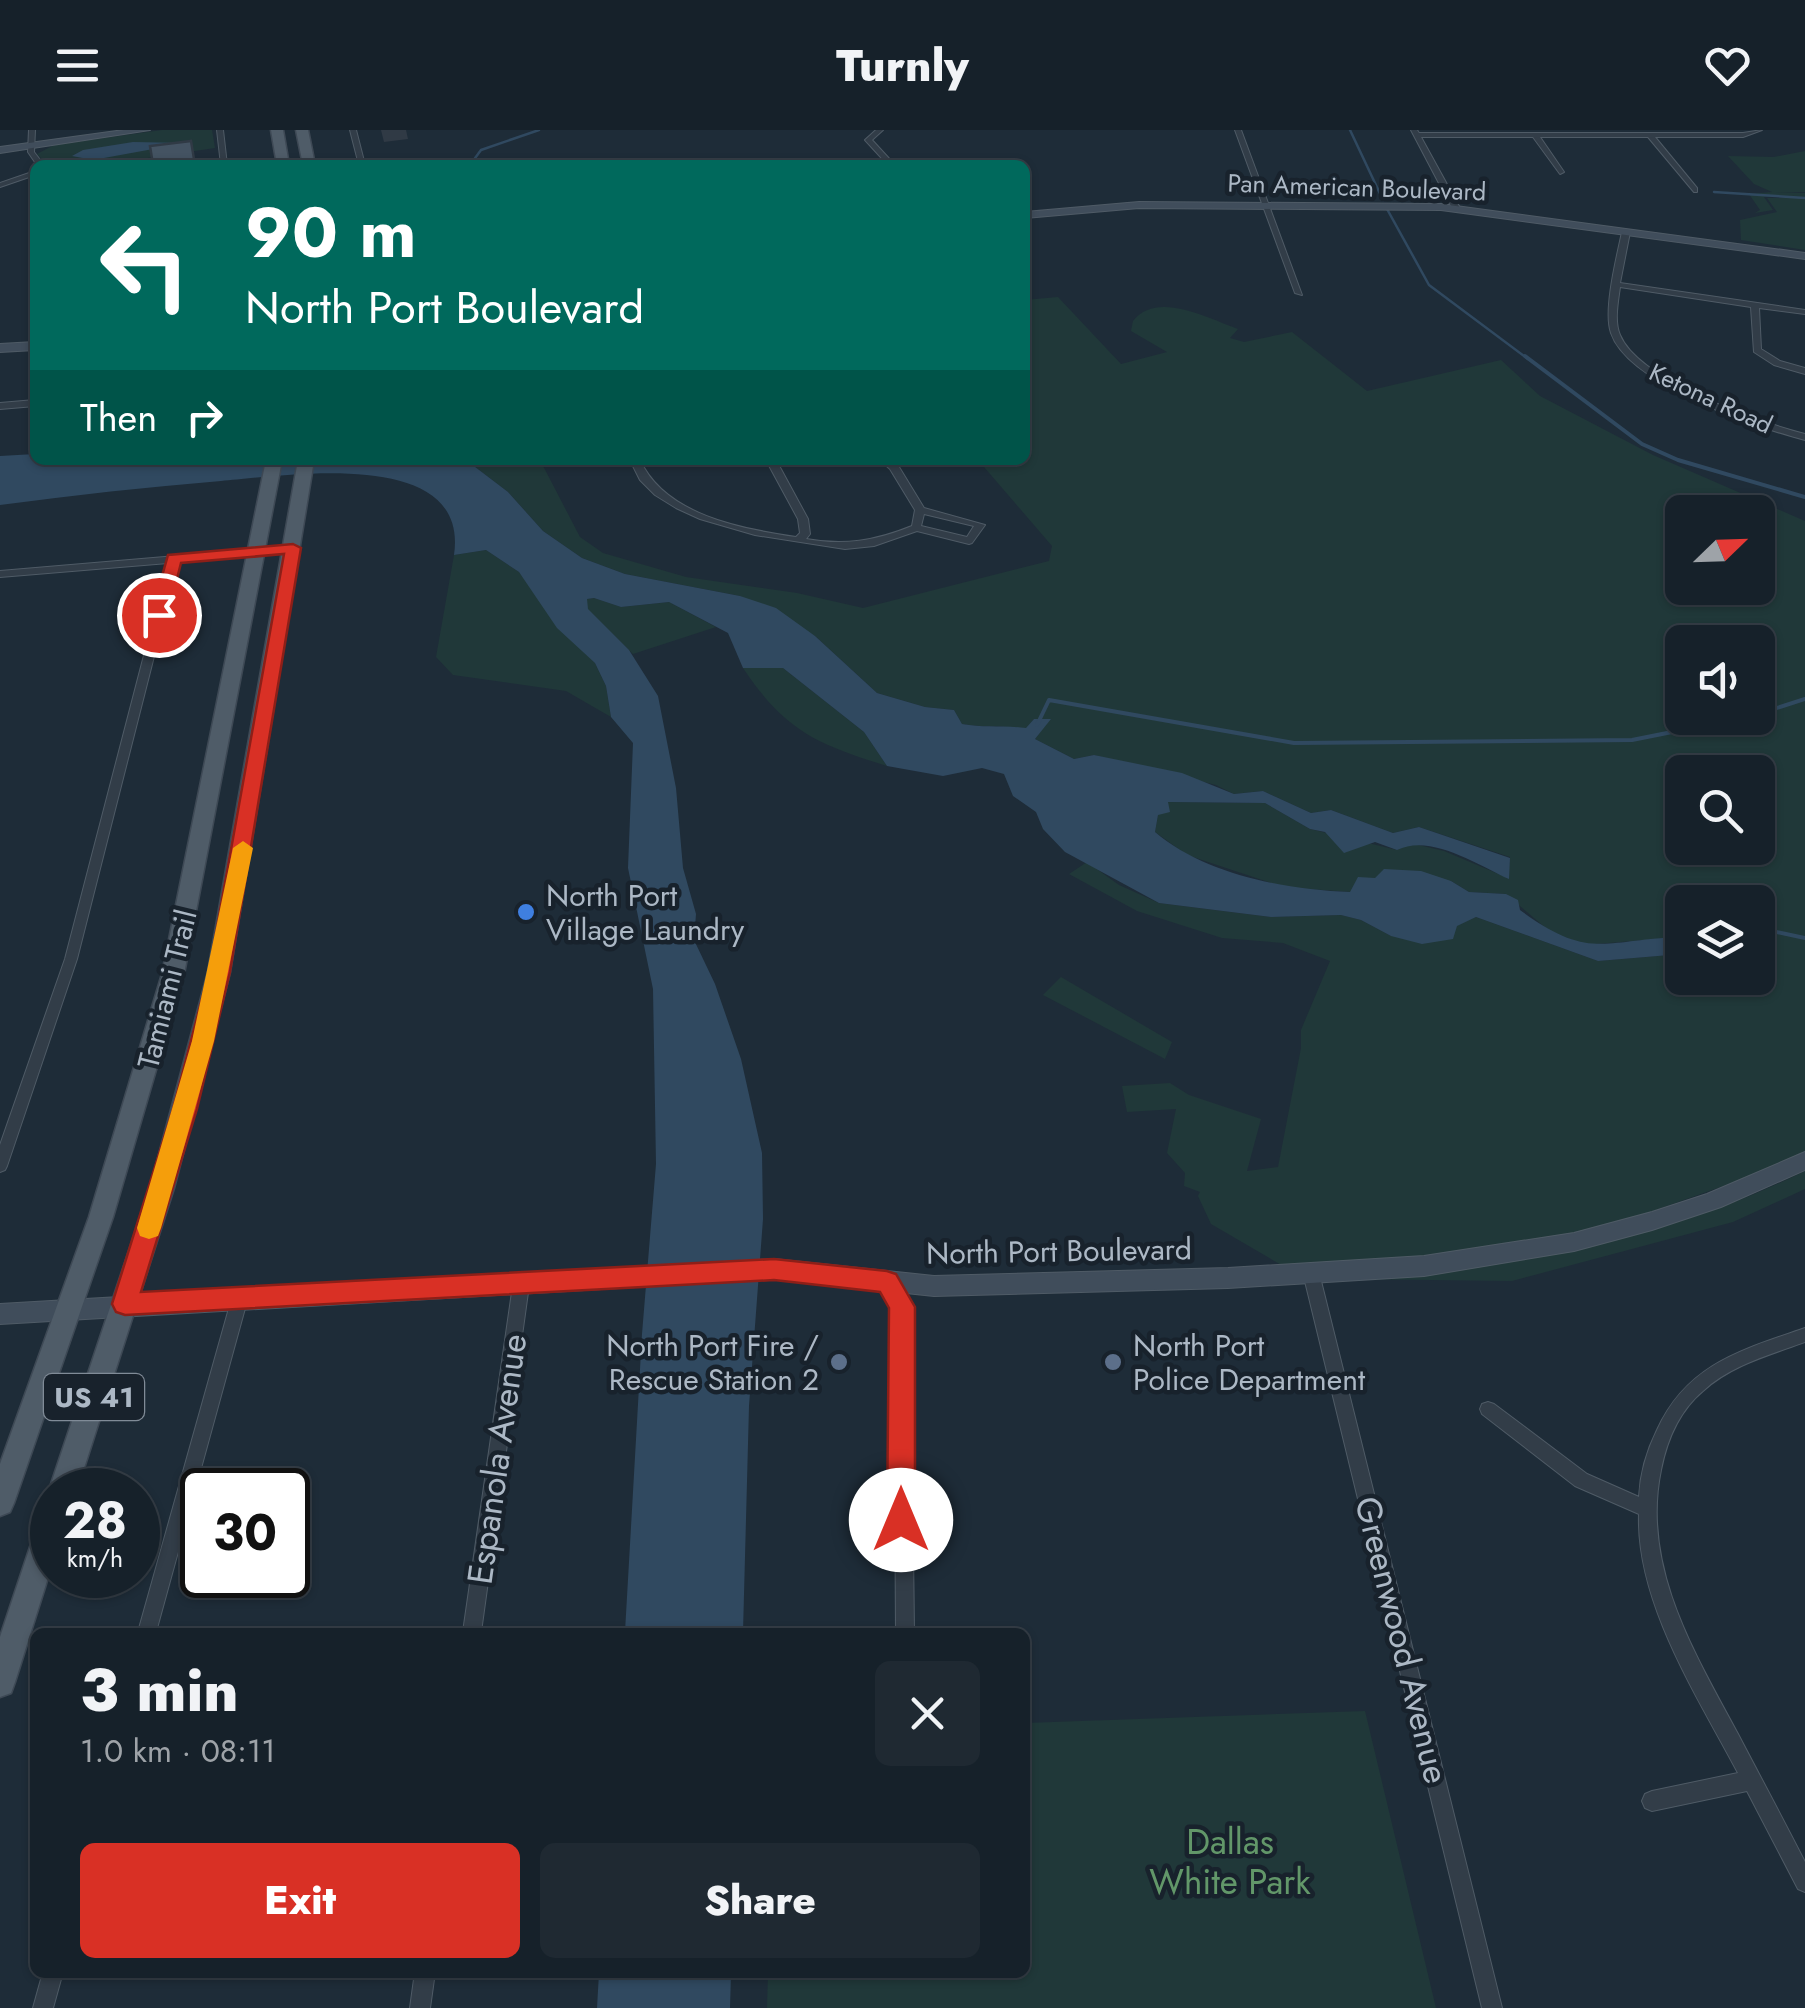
<!DOCTYPE html>
<meta charset="utf-8">
<style>
:root{--surface:#16212a;--page:#1f2932;--text:#f1f3f6;--muted:#9ea3a8;--line:#353e47;--accent:#d93025}
body{margin:0;font-family:Jost,sans-serif;background:var(--page);color:var(--text);height:100vh;display:flex;flex-direction:column;font-size:38px;white-space:nowrap}
*{box-sizing:border-box;margin:0}
p{font-size:32px;color:var(--muted)}
.icon{flex:none;width:55px;height:55px;fill:none;stroke:currentColor;stroke-width:2;stroke-linecap:round;stroke-linejoin:round}
.map{position:relative;flex:1;overflow:hidden}
.drawer{position:absolute;left:30px;top:1498px;width:1000px;height:350px;display:flex;flex-direction:column;background:var(--surface);border-radius:15px;box-shadow:0 2px 8px #0004,0 0 0 2px var(--line)}
.drawer>*{flex:none}
.guide{position:absolute;left:30px;top:30px;width:1000px;height:305px;border-radius:15px;box-shadow:0 2px 8px #0004,0 0 0 2px var(--line);background:#00695c;color:#fff;overflow:hidden}
.needle{width:65px;rotate:67deg}
.tools{position:absolute;left:1665px;top:365px;display:grid;gap:20px}
.tools a{display:grid;place-items:center;width:110px;height:110px;border-radius:15px;background:var(--surface);box-shadow:0 2px 8px #0004,0 0 0 2px var(--line);font-size:50px}
.speed{position:absolute;left:30px;top:1338px;display:flex;gap:20px;font-size:50px;font-weight:700;text-align:center}
.speed>*{display:grid;place-content:center;width:130px;height:130px;border-radius:50%;background:var(--surface);box-shadow:0 2px 8px #0004,0 0 0 2px var(--line);line-height:1}
.speed small{font-size:25px;font-weight:400}
.speed .limit{border:5px solid #111;border-radius:15px;background:#fff;color:#111}
.pin{position:absolute;display:grid;place-items:center;width:85px;height:85px;color:#fff;margin:-42px;border:5px solid #fff;border-radius:50%;box-shadow:0 2px 10px #0007}
.me{position:absolute;width:110px;margin:-55px;rotate:0deg;stroke-linejoin:round;filter:drop-shadow(0 0 8px #0008)}
.turn{display:flex;align-items:center;gap:35px;height:210px;padding:0 50px;font-size:45px}
.turn .icon{width:130px;height:130px;stroke-width:2.5}
.turn b{display:block;font-size:70px;line-height:85px}
.then{display:flex;align-items:center;height:95px;padding:0 50px;background:#0003;gap:20px;font-size:38px}
.round{display:grid;place-items:center;flex:none;width:105px;height:105px;border-radius:15px;background:var(--page)}
.head{display:flex;align-items:center;justify-content:space-between;height:170px;padding:0 50px}
h1{font-size:60px;font-weight:800;line-height:75px}
.button{display:flex;gap:20px;margin-top:auto;padding:20px 50px}
.button a{flex:1;height:115px;border-radius:15px;background:var(--accent);color:#fff;font-size:40px;font-weight:800;line-height:115px;text-align:center}
.button a+a{background:var(--page);color:var(--text)}
header{display:flex;justify-content:space-between;align-items:center;height:130px;padding:0 50px;background:var(--surface);font-size:45px;font-weight:800}
.map>svg:first-child{display:block}
.green{fill:#203839;fill-rule:evenodd}
.water{fill:#304960}
.lines{fill:none;stroke-linecap:round;stroke-linejoin:round}
.stream-far1{stroke:#304960;stroke-width:2.5}
.stream{stroke:#304960;stroke-width:4}
.street-casing{stroke:#4f5b66;stroke-width:2}
.secondary-casing{stroke:#4f5b66;stroke-width:2}
.primary-casing{stroke:#3e4955;stroke-width:3}
.street{fill:#323d48;fill-rule:evenodd}
.secondary{fill:#404d5b;fill-rule:evenodd}
.primary{fill:#4f5c68;fill-rule:evenodd}
.shaded-wall{fill:#303a45}
.building{fill:#445362;stroke:#303a45;stroke-width:2.5}
.route{fill:#d93025;stroke:#8d1f18;stroke-width:2.5}
.slow{fill:#f59e0b}
.shop-dot{fill:#3f7fe0;stroke:#18222c;stroke-width:4}
.service-dot{fill:#5c6f8a;stroke:#18222c;stroke-width:4}
.labels{text-anchor:middle;dominant-baseline:central;stroke-width:9;stroke-linejoin:round;paint-order:stroke}
.far-street-label{font-size:25px;fill:#acb8c5;stroke:#18222c}
.shield{fill:#18222c;stroke:#808b97;stroke-width:2.5}
.shield-label{font-size:28px;font-weight:bold;fill:#acb8c5}
.poi-label{font-size:30px;fill:#acb8c5;stroke:#18222c;text-anchor:start}
.street-label{font-size:30px;fill:#acb8c5;stroke:#18222c}
.near-street-label{font-size:35px;fill:#acb8c5;stroke:#18222c}
.near-park-label{font-size:35px;fill:#629769;stroke:#18222c}
</style>
<header><svg class="icon" aria-label="menu" viewBox="0 0 24 24"><path d="M4 6h16M4 12h16M4 18h16"/></svg>Turnly<svg class="icon" aria-label="heart" viewBox="0 0 24 24"><path d="M12 20l-8-8c-3-5 5-10 8-4 3-6 11-1 8 4z"/></svg></header>
<div class="map">
<svg width="1805" height="1878" viewBox="0 0 1805 1878">
<rect width="100%" height="100%" fill="#1e2c38"/>
<!-- green -->
<path class="green" d="M162 0H212L215 18 101 35H48L37 24 54 15Z
M1805 21V62L1775 63H1805V67H1764L1773 80 1755 83 1760 80 1749 64 1772 62 1754 54 1728 26 1774 27Z
M1767 68H1805V120L1741 110 1740 90 1777 82Z
M1058 167 1121 234 1167 222 1131 201 1133 191C1157 160 1209 189 1238 199L1230 208 1244 212 1292 202 1367 261 1501 230 1540 266 1653 325 1805 391V1022L1766 1041 1647 1083 1570 1104 1421 1128 1283 1136 1211 1094 1198 1066 1200 1062 1184 1056 1185 1043 1167 1023 1176 979 1127 982 1122 956 1170 953 1189 965 1261 989 1247 1041 1278 1037 1301 918V900L1330 831 1283 813 1222 808 1137 781 1069 744 1087 732 1119 755 1159 773 1271 787 1341 785 1361 790 1391 806 1457 795 1476 787 1598 831 1682 824V848H1758V772H1682V807L1584 815 1548 800 1506 764 1469 762 1451 751 1375 748 1350 762 1283 757 1187 725 1155 702 1158 685 1167 672 1265 673 1310 699 1397 720 1410 713 1444 721 1508 748 1510 727 1419 697 1393 703 1331 680 1311 683 1263 661 1234 664 1216 655 1094 625 1074 629 1035 609 1050 589H1034L1026 599C1003 595 984 598 962 594L954 580 925 577 877 563 815 506 740 466 625 444 582 428 543 401 508 362 466 330H540L580 407 603 423 686 447 797 463 863 478 1049 431 1052 416 978 330H1025V170ZM1682 382H1758V458H1682ZM1682 512H1758V588H1682ZM1682 642H1758V718H1682Z
M486 420 519 442 595 533 606 556 611 587 566 561 453 545 436 527 454 425Z
M594 468 621 477 669 472 716 497 633 524 587 479 586 469Z
M743 538H783L864 602 887 636C817 614 785 601 743 538Z
M1061 847 1172 912 1165 929 1043 865Z
M1805 1041V1059L1733 1092 1512 1151 1347 1149C1505 1139 1661 1112 1805 1041Z
M1365 1581 1436 1878H767L768 1843 1025 1842V1593Z"/>
<!-- water -->
<path class="water" d="M133 12 186 13 93 30 72 26 83 20Z
M35 324V330H466L508 362 543 401 582 428 625 444 740 466 776 478 815 506 877 563 925 577 954 580 962 594C984 598 1003 595 1026 598L1034 589H1051L1035 609 1074 629 1094 625 1182 643 1234 664 1263 661 1311 683 1331 680 1393 703 1419 697 1510 728 1509 749C1478 735 1430 703 1397 720L1375 712 1344 723 1325 702 1310 699 1265 673 1168 672 1170 682 1158 685 1155 702C1204 744 1286 760 1350 762L1358 747 1375 748 1384 739 1421 741 1451 751 1469 762 1506 764 1518 770 1520 780C1591 832 1604 809 1682 807V824L1598 831 1476 787 1457 796 1453 809 1422 814 1391 806 1361 790 1341 785 1271 787 1159 773 1065 722 1043 699 1036 682 1013 666 1004 644 982 638 943 646 887 636 864 602 783 538H743L728 503 669 472 621 477 594 468 587 469 588 479 629 520 658 566 676 658 683 738 696 784 694 810 715 854 741 929 762 1023 763 1089 749 1276 743 1502H625L642 1204 656 1034 653 859 628 738 633 613 611 587 606 556 595 533 557 498 519 442 486 420 454 425C470 315 284 346 221 351 147 357 74 365 0 375V326Z
M599 1843H731L730 1878H597Z"/>
<g class="lines">
<!-- stream-far1 -->
<path class="stream-far1" d="M1350 0 1383 70
M470 35 481 20 539 0
M1714 62 1805 68
M1387 79 1429 155 1528 229"/>
<!-- stream -->
<path class="stream" d="M1525 226 1642 314 1678 330 1805 367
M1758 584 1805 569
M1037 595 1049 570 1294 613 1632 610 1742 588
M1758 798 1805 808"/>
<!-- street casing -->
<g class="street-casing">
<path id="street" d="M29 0H35L34 22 44 35H37L28 22Z
M217 0H223L227 35H221Z
M350 0H356L365 35H359Z
M876 0H883L872 10 895 35H888L865 10Z
M1235 0H1241L1302 165 1295 163Z
M1411 0H1417L1419 3H1743L1762 0 1743 7H1655L1697 58V62H1694L1648 7H1540L1564 42 1560 44 1533 7H1421L1460 78 1456 80 1452 78Z
M35 41V45L0 57V53Z
M1626 100 1630 102 1620 153 1805 180V184L1759 178 1761 219 1780 231 1805 238V244L1774 235 1754 222 1751 177 1620 157C1618 172 1614 191 1620 205 1639 251 1759 292 1805 304V310C1756 297 1628 254 1611 203 1603 180 1617 126 1622 102Z
M35 270V276L0 279V273Z
M630 330H640C665 385 741 399 796 407L800 403 798 389 766 330H776L808 389 810 404 806 409C844 416 875 411 912 396L915 380 890 339 880 330H891L899 337 924 378 985 395 972 413 969 414 917 401 874 416 845 419 755 405 700 389 676 378 655 365 640 350ZM924 384 974 396 967 407 921 396Z
M293 416 298 419 296 421 178 432 77 829 7 1036 5 1040 0 1042V1015L65 829 168 433 0 447V441Z
M1311 1136 1316 1138 1319 1143 1502 1878H1482L1303 1143 1306 1138Z
M887 1145 892 1147 910 1177 914 1502H896L894 1178 879 1152 882 1147Z
M521 1148 526 1150 529 1155 481 1502H463L513 1155 516 1150Z
M239 1164 244 1166 247 1171 156 1502H138L231 1171 234 1166Z
M1805 1198V1212C1770 1225 1731 1235 1703 1261 1679 1281 1667 1310 1661 1340 1641 1436 1694 1522 1738 1604 1760 1646 1783 1689 1805 1732V1762L1798 1759 1747 1661 1652 1681 1645 1678 1642 1671 1645 1664 1652 1661 1738 1643C1698 1567 1636 1473 1639 1384L1575 1356 1482 1284 1480 1279 1482 1274 1488 1272 1494 1274 1587 1344 1639 1367C1640 1344 1647 1320 1657 1300 1687 1234 1742 1220 1805 1198Z
M43 1842H63L53 1878H33Z
M415 1842H435L430 1878H410Z"/>
</g>
<!-- secondary casing -->
<g class="secondary-casing">
<path id="secondary" d="M124 0H150L0 23V17Z
M1139 72 1441 74 1805 123V129L1441 80 1139 78 1025 88V82Z
M35 212V220L0 222V214Z
M1805 1022V1040L1721 1077 1652 1100 1574 1121 1424 1146 1228 1158 934 1166 774 1149 0 1194V1174L774 1129 934 1146 1228 1138 1424 1126 1574 1103 1652 1082 1707 1064Z"/>
</g>
<!-- primary casing -->
<g class="primary-casing">
<path id="primary" d="M271 0H283L289 35H277Z
M296 0H308L315 35H303Z
M266 330H282L184 844 113 1087 14 1373 10 1382 0 1386V1334L89 1087 162 844Z
M298 330H314L230 842 174 1058 77 1360H52V1368L49 1360 150 1058 208 842Z
M52 1379V1435L15 1552 11 1563 0 1567V1507L38 1393 42 1383Z"/>
</g>
<!-- street -->
<use href="#street" class="street"/>
<!-- secondary -->
<use href="#secondary" class="secondary"/>
<!-- primary -->
<use href="#primary" class="primary"/>
</g>
<!-- shaded-wall -->
<path class="shaded-wall" d="M381 0H406L408 9 384 12Z"/>
<!-- building -->
<path class="building" d="M191 11 195 35H153L150 16Z"/>
<!-- route -->
<path class="route" d="M293 414 301 418 230 842 197 979 141 1162 774 1129 887 1141 896 1144 915 1177V1390L911 1399 901 1403 891 1399 887 1390 889 1178 880 1162 774 1150 125 1185 116 1182 112 1174 173 979 209 842 284 424 181 433 168 485 159 490 151 485 168 425Z"/>
<!-- slow -->
<path class="slow" d="M243 711 253 718 214 911 161 1098 158 1106 149 1109 140 1106 137 1098 192 911 233 718Z"/>
<!-- markers -->
<circle class="shop-dot" cx="526" cy="782" r="10"/>
<g class="service-dot">
<circle cx="839" cy="1232" r="10"/>
<circle cx="1113" cy="1232" r="10"/>
</g>
<g class="labels">
<!-- far-street labels -->
<g class="far-street-label">
<text transform="translate(1357 57) rotate(2)">Pan American Boulevard</text>
<text transform="translate(1711 268) rotate(25)">Ketona Road</text>
</g>
<!-- shield labels -->
<rect class="shield" x="44" y="1244" width="100" height="46" rx="8"/>
<g class="shield-label">
<text x="94" y="1267">US 41</text>
</g>
<!-- poi labels -->
<g class="poi-label">
<text x="546" y="765">North Port<tspan x="546" dy="34">Village Laundry</tspan></text>
<text x="819" y="1215" text-anchor="end">North Port Fire /<tspan x="819" dy="34">Rescue Station 2</tspan></text>
<text x="1133" y="1215">North Port<tspan x="1133" dy="34">Police Department</tspan></text>
</g>
<!-- street labels -->
<g class="street-label">
<text transform="translate(167 859) rotate(-76)">Tamiami Trail</text>
<text transform="translate(1059 1121) rotate(-1)">North Port Boulevard</text>
</g>
<!-- near-street labels -->
<g class="near-street-label">
<text transform="translate(497 1329) rotate(-82)">Espanola Avenue</text>
<text transform="translate(1402 1510) rotate(76)">Greenwood Avenue</text>
</g>
<!-- near-park labels -->
<g class="near-park-label">
<text x="1230" y="1712">Dallas<tspan x="1230" dy="40">White Park</tspan></text>
</g>
</g>
</svg>
<div class="tools">
<a><svg class="needle" viewBox="-14 -14 28 28"><path d="M0-13l5 13h-10z" fill="#e53935"/><path d="M0 13l5-13h-10z" fill="#9ea3a8"/></svg></a>
<a><svg class="icon" aria-label="sound" viewBox="0 0 24 24"><path d="M4 9h4l5-4v14l-5-4H4zM17 9q2 3 0 6"/></svg></a>
<a><svg class="icon" aria-label="search" viewBox="0 0 24 24"><circle cx="10" cy="10" r="6"/><path d="M15 15l6 6"/></svg></a>
<a><svg class="icon" aria-label="layers" viewBox="0 0 24 24"><path d="M12 4l9 5-9 5-9-5zM3 14l9 5 9-5"/></svg></a>
</div>
<div class="speed"><div>28<small>km/h</small></div><div class="limit">30</div></div>
<div class="pin" style="left:159px;top:485px;background:#d93025"><svg class="icon" aria-label="arrive" viewBox="0 0 24 24"><path d="M6 21V4h12l-3 4 3 4H6"/></svg></div>
<svg class="me" style="left:901px;top:1390px" viewBox="-20 -20 40 40"><circle r="19" fill="#fff"/><path d="M0-13L10 11 0 6-10 11z" fill="#d93025"/></svg>
<div class="guide">
<div class="turn"><svg class="icon" aria-label="left" viewBox="0 0 24 24"><path d="M17 20v-9H6M10 6l-5 5 5 5"/></svg><div><b>90 m</b>North Port Boulevard</div></div>
<div class="then">Then<svg class="icon" aria-label="right" viewBox="0 0 24 24"><path d="M7 20v-9h11M14 6l5 5-5 5"/></svg></div>
</div>
<section class="drawer">
<div class="head"><div><h1>3 min</h1><p>1.0 km · 08:11</p></div><a class="round"><svg class="icon" aria-label="close" viewBox="0 0 24 24"><path d="M6 6l12 12M18 6L6 18"/></svg></a></div>
<div class="button"><a>Exit</a><a>Share</a></div>
</section>
</div>
